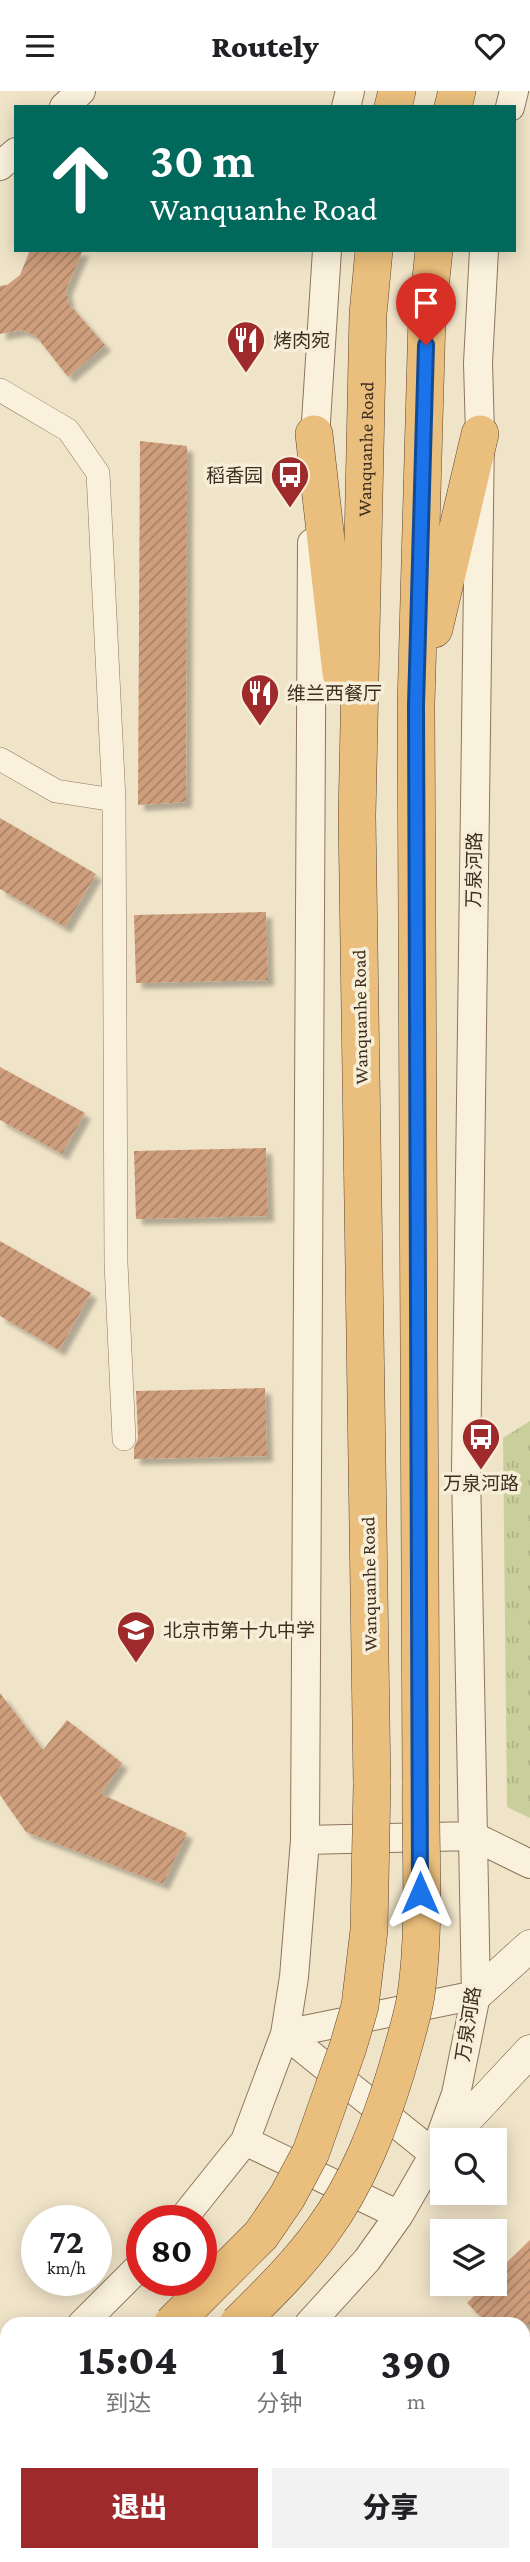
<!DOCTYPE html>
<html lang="zh">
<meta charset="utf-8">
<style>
:root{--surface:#fff;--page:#f2f2f2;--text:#202124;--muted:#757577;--accent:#9e2a2b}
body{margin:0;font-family:"Crimson Pro","Noto Sans SC",serif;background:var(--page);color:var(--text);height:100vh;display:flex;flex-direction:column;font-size:26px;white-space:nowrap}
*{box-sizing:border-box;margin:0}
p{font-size:23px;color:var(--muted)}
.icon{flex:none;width:38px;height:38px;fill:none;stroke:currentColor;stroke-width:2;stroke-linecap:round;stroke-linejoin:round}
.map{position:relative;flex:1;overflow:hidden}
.drawer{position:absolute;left:0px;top:2226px;width:530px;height:245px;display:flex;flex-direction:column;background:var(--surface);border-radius:21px 21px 0 0;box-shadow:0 4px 18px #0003}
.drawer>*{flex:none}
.hud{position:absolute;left:14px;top:14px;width:502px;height:147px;border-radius:0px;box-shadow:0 4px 18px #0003;background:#00695c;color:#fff;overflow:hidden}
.buttons{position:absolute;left:430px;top:2037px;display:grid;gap:14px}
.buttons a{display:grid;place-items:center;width:77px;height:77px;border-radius:0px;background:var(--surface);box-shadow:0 4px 18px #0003;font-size:35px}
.speed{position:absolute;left:21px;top:2114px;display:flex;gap:14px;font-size:35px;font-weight:700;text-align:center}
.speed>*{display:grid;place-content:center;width:91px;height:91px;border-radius:50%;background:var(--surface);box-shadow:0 4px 18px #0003;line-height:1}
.speed small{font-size:18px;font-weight:400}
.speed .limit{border:10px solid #d22;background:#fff;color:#111}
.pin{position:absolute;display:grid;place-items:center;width:60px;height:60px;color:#fff;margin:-72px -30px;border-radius:50% 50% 50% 0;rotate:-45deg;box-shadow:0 0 7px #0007}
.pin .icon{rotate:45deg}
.me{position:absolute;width:77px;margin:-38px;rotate:0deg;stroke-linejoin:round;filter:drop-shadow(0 0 5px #0008)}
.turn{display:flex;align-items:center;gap:24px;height:147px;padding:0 21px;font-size:32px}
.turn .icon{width:91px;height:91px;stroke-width:2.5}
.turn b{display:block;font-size:49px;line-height:60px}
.eta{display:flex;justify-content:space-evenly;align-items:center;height:119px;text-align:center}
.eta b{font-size:42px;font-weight:800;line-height:49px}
.cta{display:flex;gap:14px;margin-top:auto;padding:14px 21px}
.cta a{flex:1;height:80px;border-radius:0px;background:var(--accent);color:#fff;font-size:28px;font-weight:800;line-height:80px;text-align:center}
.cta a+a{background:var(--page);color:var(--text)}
header{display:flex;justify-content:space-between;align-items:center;height:91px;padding:0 21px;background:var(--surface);font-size:32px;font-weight:800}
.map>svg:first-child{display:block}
.grass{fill:url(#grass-tufts)}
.building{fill:url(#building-hatch);filter:url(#shadow)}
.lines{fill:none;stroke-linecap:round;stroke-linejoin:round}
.service-casing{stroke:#8d765c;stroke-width:12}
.minor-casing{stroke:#8d765c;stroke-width:24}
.tertiary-casing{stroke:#8d765c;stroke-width:30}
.secondary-casing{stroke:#6f573f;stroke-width:33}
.trunk-casing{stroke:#5b4430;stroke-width:38}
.service{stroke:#faf1dc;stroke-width:10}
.minor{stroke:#faf1dc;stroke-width:23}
.tertiary{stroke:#faf1dc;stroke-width:28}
.secondary{stroke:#faf1dc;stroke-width:32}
.trunk{stroke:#eabe7c;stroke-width:37}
.trunk-bridge-casing{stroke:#5b4430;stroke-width:38;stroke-linecap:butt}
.trunk-bridge{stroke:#eabe7c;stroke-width:37}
.route-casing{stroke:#114b97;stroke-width:18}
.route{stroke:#1a73e8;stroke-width:12}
.labels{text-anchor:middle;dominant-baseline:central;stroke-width:7;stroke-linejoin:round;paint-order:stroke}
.poi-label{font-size:19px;fill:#3d2e20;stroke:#f7eed8;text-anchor:start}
.street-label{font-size:19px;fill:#3d2e20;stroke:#f7eed8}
</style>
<header><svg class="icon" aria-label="menu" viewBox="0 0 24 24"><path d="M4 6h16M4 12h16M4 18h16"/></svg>Routely<svg class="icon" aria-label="heart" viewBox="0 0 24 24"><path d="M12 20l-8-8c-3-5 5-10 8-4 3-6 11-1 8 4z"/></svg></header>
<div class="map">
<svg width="530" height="2471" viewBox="0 0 530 2471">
<defs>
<pattern id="grass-tufts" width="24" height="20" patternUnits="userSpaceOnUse" patternTransform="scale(1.75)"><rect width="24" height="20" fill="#c9cf9b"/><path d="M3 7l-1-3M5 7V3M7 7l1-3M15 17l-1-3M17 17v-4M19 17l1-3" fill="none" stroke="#aeb285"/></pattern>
<pattern id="building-hatch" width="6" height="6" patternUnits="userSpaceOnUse" patternTransform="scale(1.75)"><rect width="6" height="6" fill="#cf9f7d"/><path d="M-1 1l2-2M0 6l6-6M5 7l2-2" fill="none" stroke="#a98266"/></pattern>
<filter id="shadow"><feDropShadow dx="6" dy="6" stdDeviation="2" flood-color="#0004"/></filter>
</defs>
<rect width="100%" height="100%" fill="#f0e4c8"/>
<!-- grass -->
<path class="grass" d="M530 1330V1727L507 1716 503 1347Z
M416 2464H462L468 2471H409Z"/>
<!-- building -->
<path class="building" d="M30 159H83L66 199 69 213 105 254 68 286 36 245 22 239 0 243V195L7 194 20 184Z
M140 350 187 355 186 711 138 714Z
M0 727 96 783 65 836 0 798Z
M266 821 268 889 136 892 134 824Z
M0 976 85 1022 62 1063 0 1029Z
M266 1057 268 1125 136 1128 134 1060Z
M0 1150 91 1202 59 1259 0 1225Z
M265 1297 267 1365 134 1368V1357L138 1347 136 1300Z
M0 1602 43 1659 67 1629 122 1672 101 1703 187 1742 163 1793 26 1741 0 1704Z
M530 2149V2233H488L467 2212 486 2193H495V2183Z"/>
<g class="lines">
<!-- service casing -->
<g class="service-casing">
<path id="service" d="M487 2464 494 2471
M393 2471 400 2464"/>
</g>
<!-- minor casing -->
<g class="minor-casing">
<path id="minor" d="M0 299 68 339 98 382 114 709 116 1172 124 1348
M0 668 56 700 114 709"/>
</g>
<!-- tertiary casing -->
<g class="tertiary-casing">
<path id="tertiary" d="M64 16 81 0
M346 16 350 0
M510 16 514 0
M0 75 16 61
M314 362 327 159
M305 1749 473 1745 530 1773
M285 1943 476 1904
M285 1943 434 2063
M245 2050 399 2124
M181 2130 245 2050 285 1943 294 1886 305 1749 312 452
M82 2233 142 2173
M309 2233 367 2169 399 2124 434 2063 456 2003 476 1904 466 1380 480 343 478 272 484 159
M0 2317 7 2310
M40 2471 48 2464"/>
</g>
<!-- secondary casing -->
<g class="secondary-casing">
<path id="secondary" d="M476 1904 530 1855
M447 2049 530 1960"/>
</g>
<!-- trunk casing -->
<g class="trunk-casing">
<g id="trunk">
<path d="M393 16 397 0"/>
<path d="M453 16 457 0"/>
<path d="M314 343 341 582"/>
<path d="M434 538 480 343"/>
<path d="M421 1692 416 614 427 226 434 159"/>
<path id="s1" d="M372 1693 357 725 368 223 374 159"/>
<path d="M0 2403 7 2396"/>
<path d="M0 2468 7 2461"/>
</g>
</g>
<!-- service -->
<use href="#service" class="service"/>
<!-- minor -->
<use href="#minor" class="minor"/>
<!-- tertiary -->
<use href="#tertiary" class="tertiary"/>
<!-- secondary -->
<use href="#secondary" class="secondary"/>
<!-- trunk -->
<use href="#trunk" class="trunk"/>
<!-- trunk-bridge casing -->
<g class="trunk-bridge-casing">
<path id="trunk-bridge" d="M172 2233 261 2144 287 2106 311 2061 348 1956 360 1915 369 1839 372 1693
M238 2233C268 2203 298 2174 323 2139 358 2091 379 2036 396 1981 403 1956 412 1929 416 1904 426 1834 420 1762 421 1692"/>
</g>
<!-- trunk-bridge -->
<use href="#trunk-bridge" class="trunk-bridge"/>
</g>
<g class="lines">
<!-- route casing -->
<g class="route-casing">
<path id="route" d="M420 1802 416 614 426 254"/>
</g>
<!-- route -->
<use href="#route" class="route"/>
</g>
<!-- icons -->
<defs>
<g id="restaurant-pin" transform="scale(2.0125)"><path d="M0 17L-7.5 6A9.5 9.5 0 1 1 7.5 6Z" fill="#9e2a2b" stroke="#f7eed8"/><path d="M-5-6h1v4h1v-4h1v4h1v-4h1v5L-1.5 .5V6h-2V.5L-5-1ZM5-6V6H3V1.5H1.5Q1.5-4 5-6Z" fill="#fff"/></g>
<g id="bus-pin" transform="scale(2.0125)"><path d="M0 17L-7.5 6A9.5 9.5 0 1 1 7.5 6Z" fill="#9e2a2b" stroke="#f7eed8"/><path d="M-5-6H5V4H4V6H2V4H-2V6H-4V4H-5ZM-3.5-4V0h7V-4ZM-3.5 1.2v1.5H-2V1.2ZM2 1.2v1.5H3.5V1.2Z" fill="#fff"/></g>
<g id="school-pin" transform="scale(2.0125)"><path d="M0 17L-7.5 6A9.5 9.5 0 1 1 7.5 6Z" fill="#9e2a2b" stroke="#f7eed8"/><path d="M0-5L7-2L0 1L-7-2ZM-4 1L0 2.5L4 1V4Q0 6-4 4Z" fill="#fff"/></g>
</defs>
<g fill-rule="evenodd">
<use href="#restaurant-pin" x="246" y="249"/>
<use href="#bus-pin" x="290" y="384"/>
<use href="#restaurant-pin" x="260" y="602"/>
<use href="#bus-pin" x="481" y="1346"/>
<use href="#school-pin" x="136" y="1539"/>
</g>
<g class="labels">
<!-- poi labels -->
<g class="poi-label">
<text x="273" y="249">烤肉宛</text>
<text x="263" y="384" text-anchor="end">稻香园</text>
<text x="287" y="602">维兰西餐厅</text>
<text x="481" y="1392" text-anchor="middle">万泉河路</text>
<text x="163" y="1539">北京市第十九中学</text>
</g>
<!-- street labels -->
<g class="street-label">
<text stroke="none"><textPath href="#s1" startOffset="1335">Wanquanhe Road</textPath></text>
<text transform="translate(474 779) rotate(-89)">万泉河路</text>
<text transform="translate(360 926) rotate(-91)">Wanquanhe Road</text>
<text transform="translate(369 1493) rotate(-91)">Wanquanhe Road</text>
<text transform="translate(468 1933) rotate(-81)">万泉河路</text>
</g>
</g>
</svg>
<div class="buttons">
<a><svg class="icon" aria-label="search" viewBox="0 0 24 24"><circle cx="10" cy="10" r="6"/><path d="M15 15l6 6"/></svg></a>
<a><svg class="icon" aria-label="layers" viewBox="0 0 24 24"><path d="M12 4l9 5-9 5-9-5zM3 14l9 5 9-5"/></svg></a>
</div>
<div class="speed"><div>72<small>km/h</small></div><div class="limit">80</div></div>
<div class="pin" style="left:426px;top:254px;background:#d93025"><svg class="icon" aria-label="arrive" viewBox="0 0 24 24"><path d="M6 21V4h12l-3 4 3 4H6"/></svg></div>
<svg class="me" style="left:420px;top:1802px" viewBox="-20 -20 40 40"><path d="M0-17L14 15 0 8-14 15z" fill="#1a73e8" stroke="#fff" stroke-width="4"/></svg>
<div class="hud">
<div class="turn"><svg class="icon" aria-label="ahead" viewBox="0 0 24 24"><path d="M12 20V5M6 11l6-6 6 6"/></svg><div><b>30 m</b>Wanquanhe Road</div></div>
</div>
<section class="drawer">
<div class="eta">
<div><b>15:04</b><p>到达</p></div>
<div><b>1</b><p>分钟</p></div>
<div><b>390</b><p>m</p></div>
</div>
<div class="cta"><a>退出</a><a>分享</a></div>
</section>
</div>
